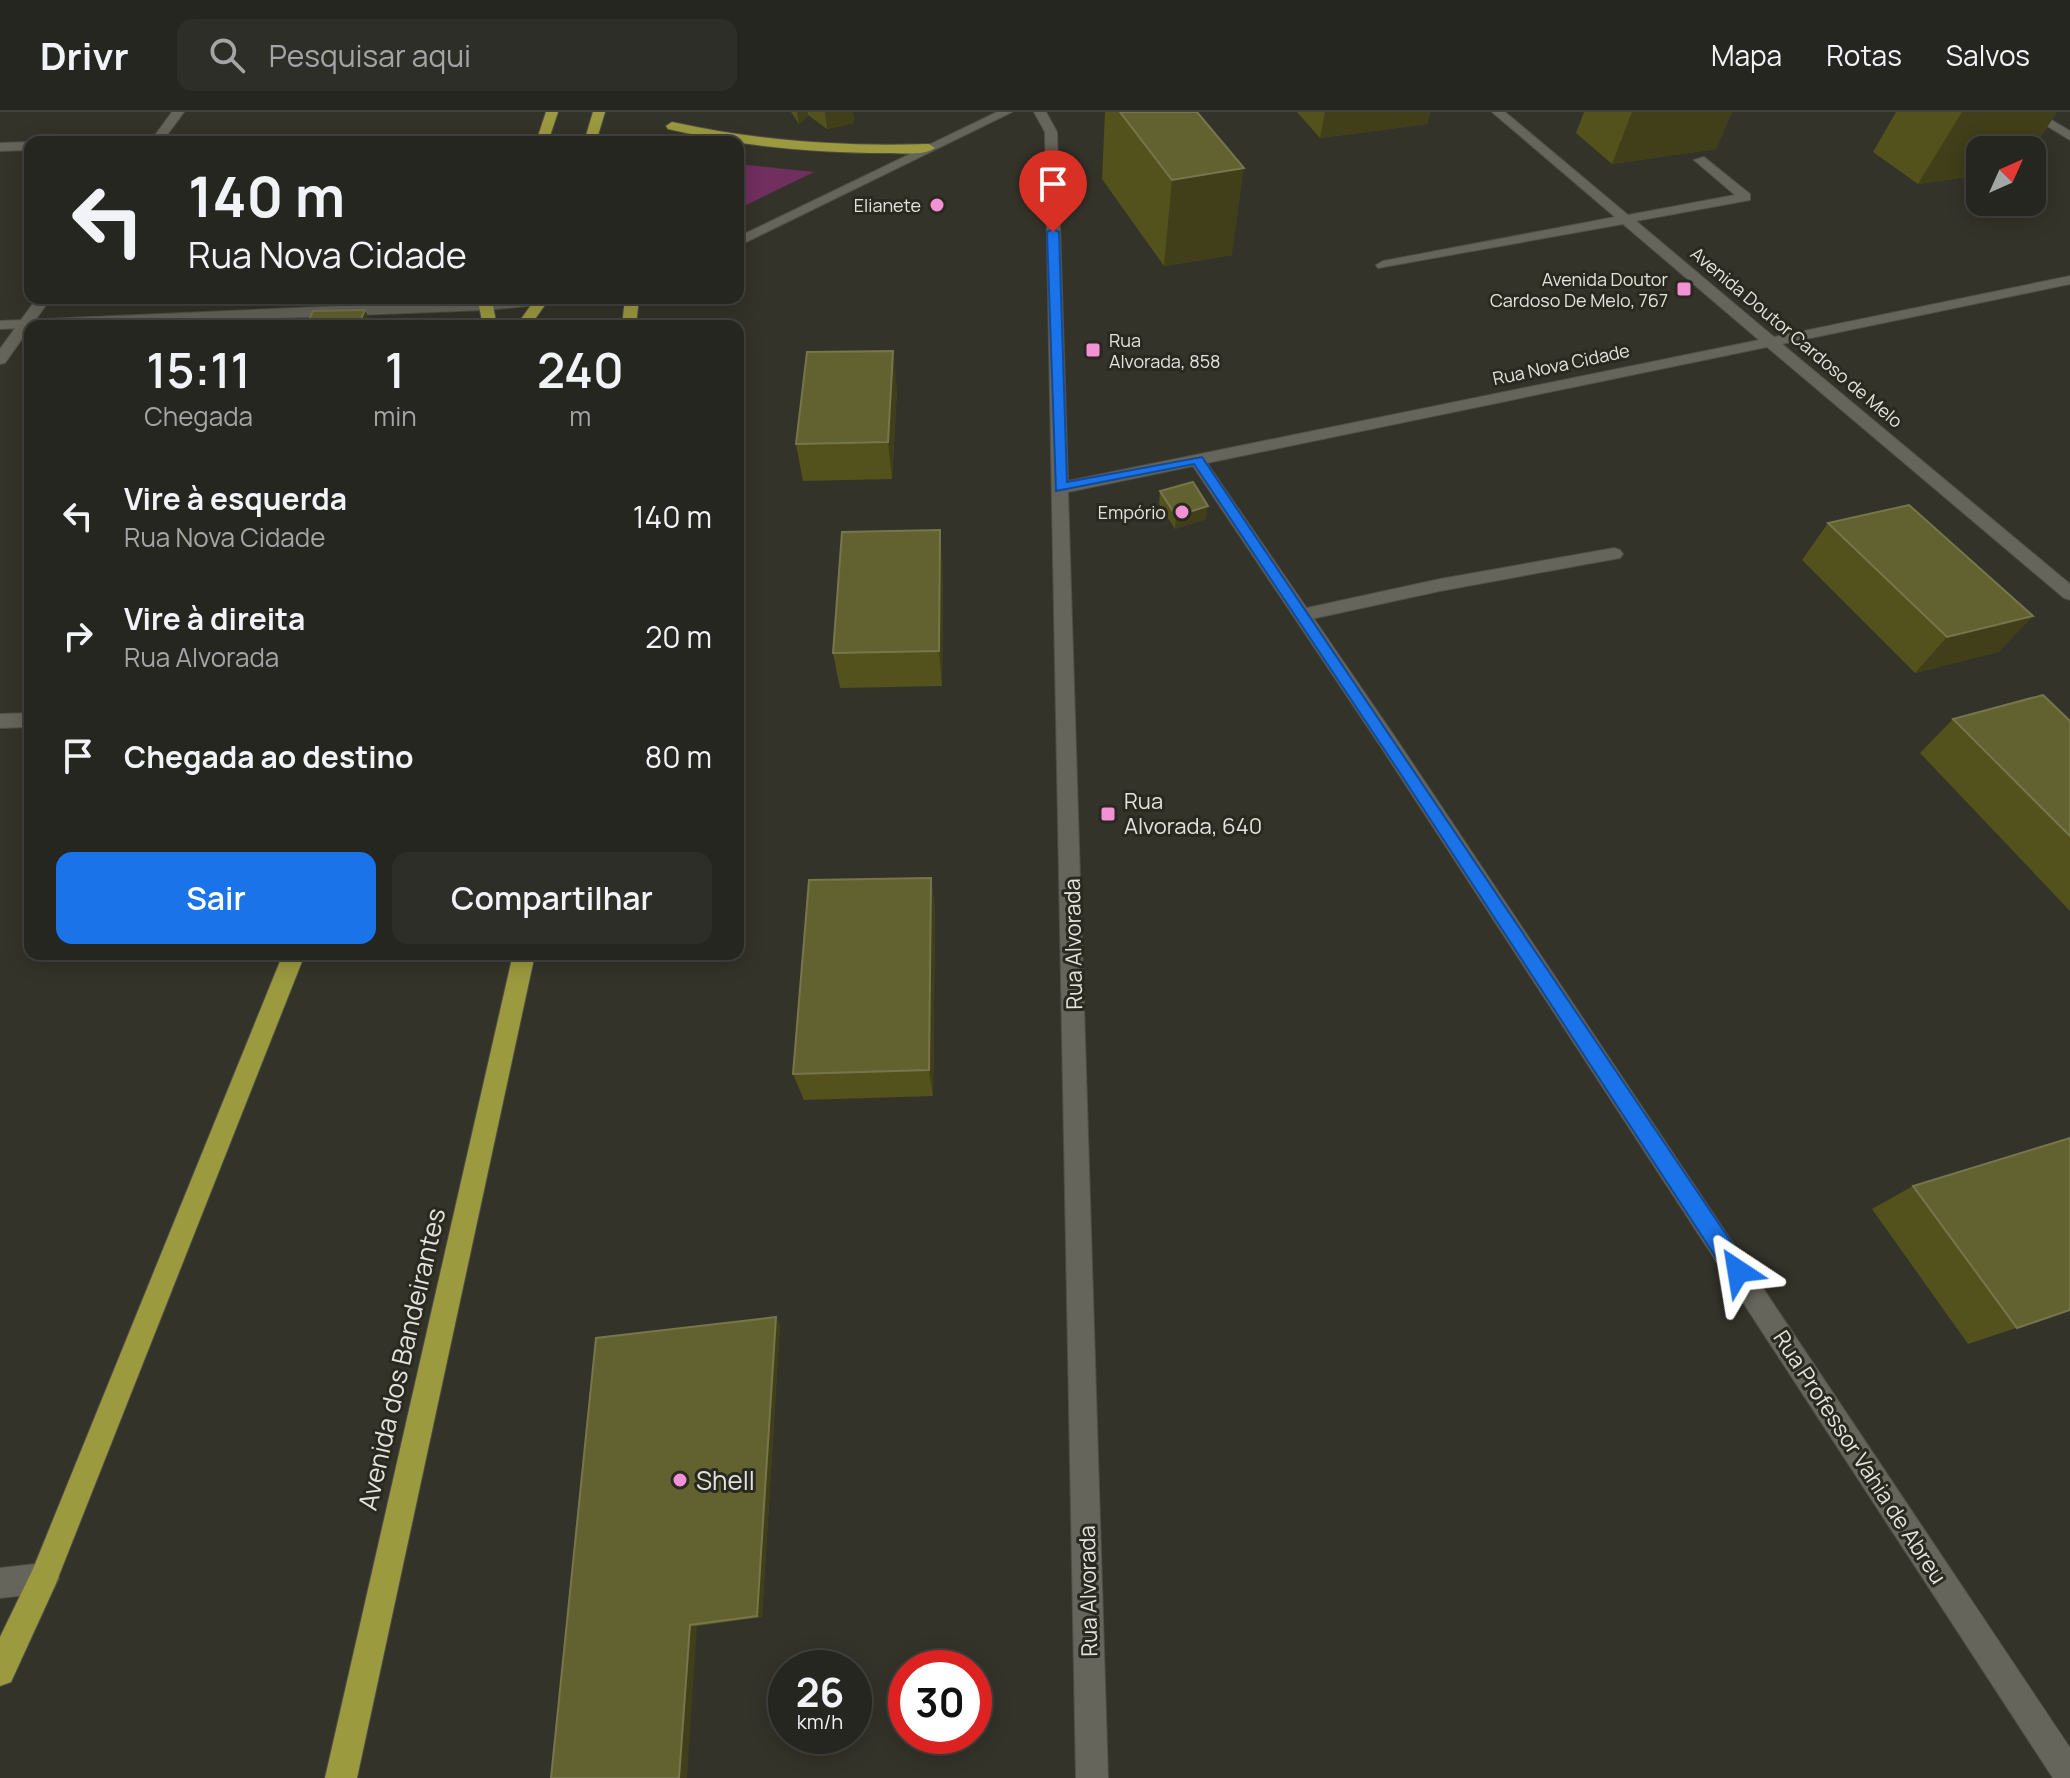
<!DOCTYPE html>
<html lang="pt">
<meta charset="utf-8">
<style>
:root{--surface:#262620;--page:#2e2e29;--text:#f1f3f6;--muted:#a4a5a5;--line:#42433e;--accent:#1a73e8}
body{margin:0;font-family:Manrope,sans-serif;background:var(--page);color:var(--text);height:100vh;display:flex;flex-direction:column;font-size:30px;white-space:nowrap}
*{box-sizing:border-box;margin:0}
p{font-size:26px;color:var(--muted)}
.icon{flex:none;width:44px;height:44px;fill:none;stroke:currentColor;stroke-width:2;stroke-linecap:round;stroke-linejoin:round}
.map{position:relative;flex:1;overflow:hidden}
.details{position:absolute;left:24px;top:208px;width:720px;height:640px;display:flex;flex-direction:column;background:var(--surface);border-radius:16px;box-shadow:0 4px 20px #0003,0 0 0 2px var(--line)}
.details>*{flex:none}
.guide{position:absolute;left:24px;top:24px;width:720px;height:168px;border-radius:16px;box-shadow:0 4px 20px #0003,0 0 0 2px var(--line);background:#262620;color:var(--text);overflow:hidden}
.needle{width:52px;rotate:45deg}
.controls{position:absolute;left:1966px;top:24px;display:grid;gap:16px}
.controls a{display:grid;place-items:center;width:80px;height:80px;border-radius:16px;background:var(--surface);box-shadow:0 4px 20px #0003,0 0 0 2px var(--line);font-size:40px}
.speed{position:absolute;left:768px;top:1538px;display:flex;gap:16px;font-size:40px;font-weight:700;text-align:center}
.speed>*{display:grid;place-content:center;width:104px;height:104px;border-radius:50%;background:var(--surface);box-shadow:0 4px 20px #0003,0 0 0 2px var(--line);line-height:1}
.speed small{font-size:20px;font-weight:400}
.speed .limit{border:12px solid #d22;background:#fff;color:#111}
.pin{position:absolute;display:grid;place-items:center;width:68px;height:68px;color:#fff;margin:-82px -34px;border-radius:50% 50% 50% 0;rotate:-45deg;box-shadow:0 0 8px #0007}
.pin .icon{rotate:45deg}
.me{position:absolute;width:88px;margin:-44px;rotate:327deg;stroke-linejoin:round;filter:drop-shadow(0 0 6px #0008)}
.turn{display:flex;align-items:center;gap:28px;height:168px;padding:0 32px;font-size:36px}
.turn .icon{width:104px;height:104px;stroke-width:2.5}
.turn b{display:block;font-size:56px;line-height:68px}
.eta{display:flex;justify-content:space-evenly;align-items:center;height:136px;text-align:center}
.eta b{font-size:48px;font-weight:600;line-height:56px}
.button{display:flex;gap:16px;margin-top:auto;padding:16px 32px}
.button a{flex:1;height:92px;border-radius:16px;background:var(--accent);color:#fff;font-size:32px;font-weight:600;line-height:92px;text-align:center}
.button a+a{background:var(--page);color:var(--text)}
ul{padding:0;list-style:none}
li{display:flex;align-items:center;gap:24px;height:120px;padding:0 32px}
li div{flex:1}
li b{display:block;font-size:30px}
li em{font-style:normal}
header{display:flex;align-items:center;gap:48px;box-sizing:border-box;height:112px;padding:0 40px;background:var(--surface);border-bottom:2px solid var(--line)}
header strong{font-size:38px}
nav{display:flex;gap:44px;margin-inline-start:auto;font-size:28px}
.search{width:560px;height:72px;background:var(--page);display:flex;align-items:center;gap:20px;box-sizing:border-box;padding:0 28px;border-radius:16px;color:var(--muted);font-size:30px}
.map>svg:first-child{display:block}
.green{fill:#712f5f}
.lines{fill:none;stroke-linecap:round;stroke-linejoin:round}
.service-casing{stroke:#4f4f47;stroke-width:2}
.minor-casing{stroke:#4f4f47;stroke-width:2}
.tertiary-casing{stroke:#4f4f47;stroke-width:2}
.trunk-casing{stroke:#4f4f47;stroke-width:2}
.service{fill:#65655b;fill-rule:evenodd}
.minor{fill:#65655b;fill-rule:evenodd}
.tertiary{fill:#65655b;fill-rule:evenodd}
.trunk{fill:#9c9a3f;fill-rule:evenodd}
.wall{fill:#53521c}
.shaded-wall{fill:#403f19}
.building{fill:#626231;stroke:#76764c;stroke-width:2}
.route{fill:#1a73e8;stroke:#114b97;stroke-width:2}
.poi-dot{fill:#f391d5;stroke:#292920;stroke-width:3}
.labels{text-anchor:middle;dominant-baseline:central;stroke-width:6;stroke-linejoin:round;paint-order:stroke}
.far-poi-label{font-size:18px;fill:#e2e3dc;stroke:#292920;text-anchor:end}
.far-street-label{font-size:18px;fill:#e2e3dc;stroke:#292920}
.poi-label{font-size:22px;fill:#e2e3dc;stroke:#292920;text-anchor:start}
.street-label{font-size:22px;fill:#e2e3dc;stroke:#292920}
.near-street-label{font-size:26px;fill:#e2e3dc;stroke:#292920}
.near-poi-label{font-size:26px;fill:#e2e3dc;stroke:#292920;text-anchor:start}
</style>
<header>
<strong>Drivr</strong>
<div class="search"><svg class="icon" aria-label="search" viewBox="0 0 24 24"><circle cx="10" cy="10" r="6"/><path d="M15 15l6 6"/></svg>Pesquisar aqui</div>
<nav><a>Mapa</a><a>Rotas</a><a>Salvos</a></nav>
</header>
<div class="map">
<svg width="2070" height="1666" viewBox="0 0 2070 1666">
<rect width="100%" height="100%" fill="#33332a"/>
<!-- green -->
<path class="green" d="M738 52 814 60 738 97Z"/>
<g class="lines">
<!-- service casing -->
<g class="service-casing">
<path id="service" d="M1614 436 1620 438 1623 442 1620 446 1440 479 1302 509 1293 503 1302 497 1440 467Z"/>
</g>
<!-- minor casing -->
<g class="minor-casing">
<path id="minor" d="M172 0H184L162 30H150Z
M1034 0H1046L1057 20 1068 369 1759 228 1623 112 1378 156 1376 153 1383 149 1615 105 1492 0H1505L1628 103 1735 83 1694 48 1704 45 1750 82V88L1636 109 1774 225 2070 164V172L1782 232 2070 472V488L2064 486 1767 235 1207 351 1395 625 2070 1636V1666H2053L1381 635 1193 354 1068 380 1108 1666H1076L1045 20Z
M2024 0H2038L2070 19V28Z
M30 30V38L0 39V31Z
M37 186H51L5 251 0 252V237Z
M30 601V615L0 616V602Z"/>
</g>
<!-- tertiary casing -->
<g class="tertiary-casing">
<path id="tertiary" d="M997 0H1012L738 134V125Z
M525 186H576L569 190 486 198 0 217V209Z
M44 1451 54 1456 59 1466 54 1476 44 1481 0 1486V1456Z"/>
</g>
<!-- trunk casing -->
<g class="trunk-casing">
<path id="trunk" d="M546 0H558L548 30H536Z
M593 0H605L596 30H584Z
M672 10C758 29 842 35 929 32L935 36C924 44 901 41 887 41 812 41 740 34 668 17L666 14Z
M481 186H495L493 194 497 214H483L479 194Z
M536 186H550L530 214H516Z
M625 186H639L636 214H622Z
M283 842H305L54 1476 11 1570 0 1574V1525L33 1457Z
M513 842H535L357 1666H325Z"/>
</g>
<!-- service -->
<use href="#service" class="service"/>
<!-- minor -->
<use href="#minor" class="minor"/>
<!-- tertiary -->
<use href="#tertiary" class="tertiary"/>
<!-- trunk -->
<use href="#trunk" class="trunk"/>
</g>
<!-- wall -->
<path class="wall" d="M791 0H853L854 11 827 17 808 3 799 12Z
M1105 0H1197L1232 143 1164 154 1102 67Z
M1297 0H1430L1427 12 1320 26Z
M1584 0H1732L1716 37 1612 52 1576 21Z
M1896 0H2057L2032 38H1980V63L1918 72 1873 40Z
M897 276 892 367 803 369 796 332Z
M1160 379 1206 407 1175 417 1159 392Z
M1828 411 2033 504 1998 540 1915 561 1802 448Z
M943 454 942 574 840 576 833 541Z
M1953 607 2070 609V799L1920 641Z
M931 766 935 797 933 984 804 988 793 962Z
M1913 1074 2070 1198 1968 1232 1872 1097Z
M780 1211 762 1505 697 1514 551 1666Z"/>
<!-- shaded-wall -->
<path class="shaded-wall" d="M797 0H808V3L799 12Z
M825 0H853L854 11 827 17Z
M1325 0H1430L1427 12 1320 26Z
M1632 0H1732L1716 37 1612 52Z
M1962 0H2057L2032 38H1980V63L1918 72Z
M1244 56 1232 143 1164 154 1172 68Z
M365 198 371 211 370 214H358Z
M893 239 897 276 892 367 888 330Z
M1208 394 1206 407 1175 417 1176 404Z
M940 418 943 454 942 574 939 539Z
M2033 504 1998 540 1915 561 1947 525Z
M931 766 935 797 933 984 929 958Z
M776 1205 780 1211 762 1505 757 1504Z
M690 1513 697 1514 687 1666H679Z"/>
<!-- building -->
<path class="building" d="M1120 0H1197L1244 56 1172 68Z
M365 198 358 214H306L313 199Z
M433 207 431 214H379L381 209Z
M893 239 888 330 796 332 807 240Z
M1193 370 1208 394 1176 404 1160 379Z
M1909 393 2033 504 1947 525 1828 411Z
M940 418 939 539 833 541 842 420Z
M2043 583 2070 609V724L1953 607Z
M931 766 929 958 793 962 809 768Z
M2070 1026V1198L2017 1216 1913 1074Z
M776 1205 757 1504 690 1513 679 1666H551L596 1226Z"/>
<!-- route -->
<path class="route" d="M1053 117 1059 120 1067 370 1202 345 1746 1152 1749 1159 1746 1167 1738 1170 1730 1167 1400 661 1194 352 1056 379 1047 120Z"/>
<!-- markers -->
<g class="poi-dot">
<circle cx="937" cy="93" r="8"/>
<rect x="1676" y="169" width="16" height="16" rx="4"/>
<rect x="1085" y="230" width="16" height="16" rx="4"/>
<circle cx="1182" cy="400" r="8"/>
<rect x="1100" y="694" width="16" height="16" rx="4"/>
<circle cx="680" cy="1368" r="8"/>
</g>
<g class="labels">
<!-- far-poi labels -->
<g class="far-poi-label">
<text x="921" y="93">Elianete</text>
<text x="1668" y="167">Avenida Doutor<tspan x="1668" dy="21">Cardoso De Melo, 767</tspan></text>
<text x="1109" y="228" text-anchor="start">Rua<tspan x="1109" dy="21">Alvorada, 858</tspan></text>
<text x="1166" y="400">Empório</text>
</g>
<!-- far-street labels -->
<g class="far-street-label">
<text transform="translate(1797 225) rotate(40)">Avenida Doutor Cardoso de Melo</text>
<text transform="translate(1561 252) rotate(-12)">Rua Nova Cidade</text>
</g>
<!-- poi labels -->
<g class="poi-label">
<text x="1124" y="689">Rua<tspan x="1124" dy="25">Alvorada, 640</tspan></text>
</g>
<!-- street labels -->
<g class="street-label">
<text transform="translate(1073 832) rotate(-91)">Rua Alvorada</text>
<text transform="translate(1860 1345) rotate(57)">Rua Professor Vahia de Abreu</text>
<text transform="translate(1088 1479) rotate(-91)">Rua Alvorada</text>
</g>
<!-- near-street labels -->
<g class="near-street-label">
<text transform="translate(401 1247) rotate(-77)">Avenida dos Bandeirantes</text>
</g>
<!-- near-poi labels -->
<g class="near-poi-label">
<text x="696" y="1368">Shell</text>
</g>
</g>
</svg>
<div class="controls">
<a><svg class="needle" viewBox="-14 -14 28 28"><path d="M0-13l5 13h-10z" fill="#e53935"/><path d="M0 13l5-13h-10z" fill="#a4a5a5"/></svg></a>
</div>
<div class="speed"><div>26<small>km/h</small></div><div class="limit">30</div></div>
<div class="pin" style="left:1053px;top:120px;background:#d93025"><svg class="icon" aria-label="arrive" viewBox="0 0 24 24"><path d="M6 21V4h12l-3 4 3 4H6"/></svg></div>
<svg class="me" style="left:1738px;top:1159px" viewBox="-20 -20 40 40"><path d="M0-17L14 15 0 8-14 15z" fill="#1a73e8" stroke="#fff" stroke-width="4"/></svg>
<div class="guide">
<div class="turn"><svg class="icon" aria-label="left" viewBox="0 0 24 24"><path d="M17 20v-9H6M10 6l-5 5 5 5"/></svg><div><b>140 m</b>Rua Nova Cidade</div></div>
</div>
<section class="details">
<div class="eta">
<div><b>15:11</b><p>Chegada</p></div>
<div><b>1</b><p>min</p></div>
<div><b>240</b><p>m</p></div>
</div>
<ul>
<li><svg class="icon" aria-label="left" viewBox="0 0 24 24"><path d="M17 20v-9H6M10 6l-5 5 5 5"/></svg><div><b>Vire à esquerda</b><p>Rua Nova Cidade</p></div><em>140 m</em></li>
<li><svg class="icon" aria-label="right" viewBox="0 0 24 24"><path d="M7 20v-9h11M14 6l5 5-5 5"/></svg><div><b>Vire à direita</b><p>Rua Alvorada</p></div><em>20 m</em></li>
<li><svg class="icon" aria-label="arrive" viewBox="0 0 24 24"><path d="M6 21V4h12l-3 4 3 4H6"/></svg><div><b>Chegada ao destino</b></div><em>80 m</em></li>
</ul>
<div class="button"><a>Sair</a><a>Compartilhar</a></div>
</section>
</div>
